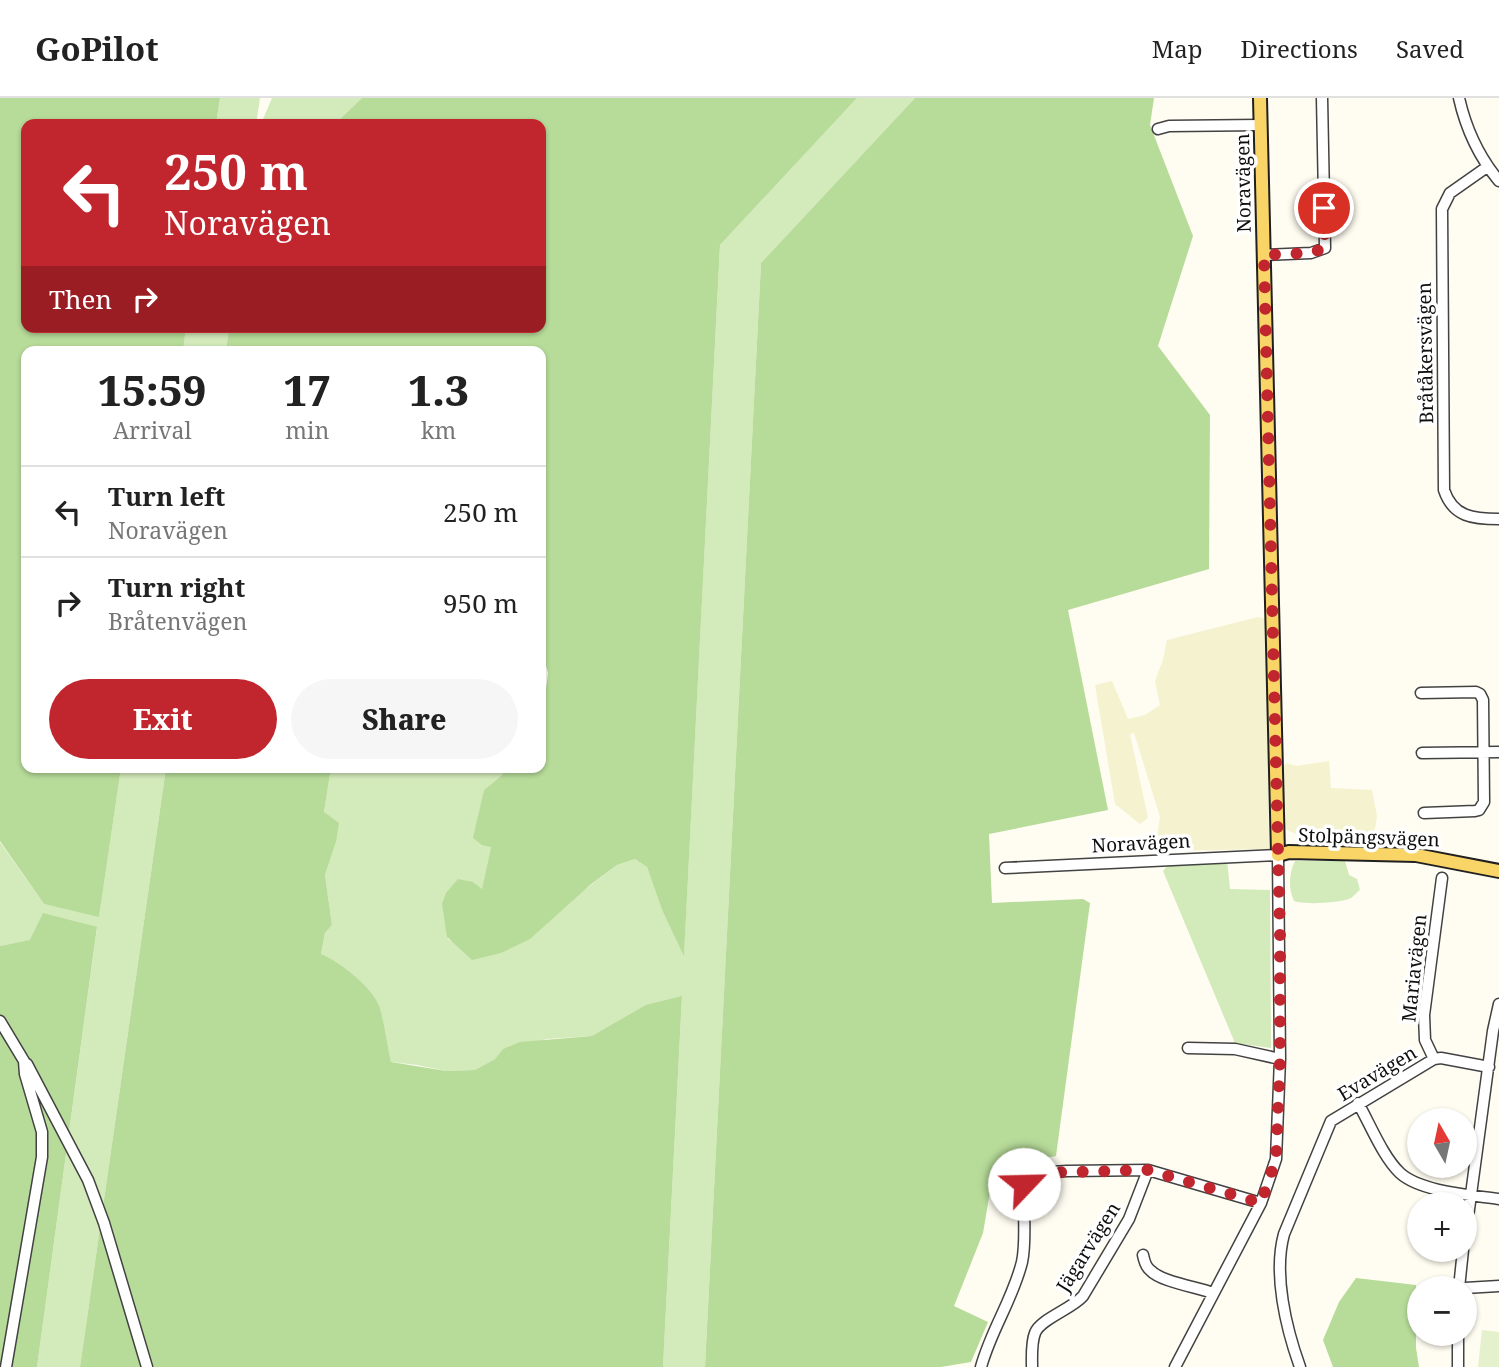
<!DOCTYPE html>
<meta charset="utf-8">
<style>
:root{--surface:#fff;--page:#f6f6f6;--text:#222;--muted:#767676;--line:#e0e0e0;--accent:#c1252d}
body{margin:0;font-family:"Noto Serif",serif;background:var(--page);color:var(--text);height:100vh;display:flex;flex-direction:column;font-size:26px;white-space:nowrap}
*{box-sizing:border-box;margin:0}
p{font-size:23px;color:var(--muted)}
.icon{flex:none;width:38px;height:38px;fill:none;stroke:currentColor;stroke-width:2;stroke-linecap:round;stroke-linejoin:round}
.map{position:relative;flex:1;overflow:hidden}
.details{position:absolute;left:21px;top:248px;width:525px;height:427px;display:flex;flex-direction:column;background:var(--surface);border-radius:14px;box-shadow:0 2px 5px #0004}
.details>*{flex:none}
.banner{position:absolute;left:21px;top:21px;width:525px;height:214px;border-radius:14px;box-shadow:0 2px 5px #0004;background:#c1252d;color:#fff;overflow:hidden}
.needle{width:46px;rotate:351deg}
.tools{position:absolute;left:1407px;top:1010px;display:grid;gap:14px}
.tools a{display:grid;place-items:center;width:70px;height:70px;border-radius:50%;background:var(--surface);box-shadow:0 2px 5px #0004;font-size:35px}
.pin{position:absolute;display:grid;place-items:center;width:60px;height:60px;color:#fff;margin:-30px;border:4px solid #fff;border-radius:50%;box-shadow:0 2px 7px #0007}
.me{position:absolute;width:77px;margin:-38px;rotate:66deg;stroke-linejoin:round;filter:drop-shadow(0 0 5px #0008)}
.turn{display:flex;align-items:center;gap:24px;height:147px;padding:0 28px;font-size:32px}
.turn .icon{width:91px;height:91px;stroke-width:2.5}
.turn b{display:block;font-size:49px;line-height:60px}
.then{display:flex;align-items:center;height:66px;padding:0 28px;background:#0003;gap:14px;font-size:26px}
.eta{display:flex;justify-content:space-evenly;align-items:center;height:119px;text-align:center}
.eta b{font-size:42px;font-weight:800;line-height:49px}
.action{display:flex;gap:14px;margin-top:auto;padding:14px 28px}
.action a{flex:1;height:80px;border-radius:42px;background:var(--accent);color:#fff;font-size:28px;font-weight:800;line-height:80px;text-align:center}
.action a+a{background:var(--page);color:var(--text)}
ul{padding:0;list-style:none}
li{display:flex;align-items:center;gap:21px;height:91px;padding:0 28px;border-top:2px solid var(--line)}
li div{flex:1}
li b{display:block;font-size:26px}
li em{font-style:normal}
header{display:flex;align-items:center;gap:42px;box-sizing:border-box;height:98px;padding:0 35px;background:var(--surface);border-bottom:2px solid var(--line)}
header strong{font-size:33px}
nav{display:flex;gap:38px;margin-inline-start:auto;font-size:24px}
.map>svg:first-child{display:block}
.farmland{fill:#f5f2d0}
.green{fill:#d3eaba}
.forest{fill:#b7db99}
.pitch{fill:#e4f1cc}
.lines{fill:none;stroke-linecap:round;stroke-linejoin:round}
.minor-casing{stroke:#424242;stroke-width:13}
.major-casing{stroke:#202020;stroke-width:16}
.minor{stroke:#fff;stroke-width:10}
.major{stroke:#f9d567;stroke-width:12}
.route{stroke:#c1252d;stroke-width:12;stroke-dasharray:0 21.6}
.labels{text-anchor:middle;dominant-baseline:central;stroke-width:7;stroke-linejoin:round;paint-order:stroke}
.street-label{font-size:19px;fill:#0f0f0f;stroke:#fff}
</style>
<header>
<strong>GoPilot</strong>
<nav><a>Map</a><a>Directions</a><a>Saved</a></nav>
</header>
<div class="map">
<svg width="1499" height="1269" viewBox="0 0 1499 1269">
<rect width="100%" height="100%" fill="#fffcf1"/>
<!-- farmland -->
<path class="farmland" d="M1258 519 1266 521 1269 751 1164 753 1155 750 1160 719 1134 635 1130 636 1148 720 1140 726 1115 706 1095 587 1112 583 1128 621 1145 617 1160 607 1155 583 1163 562 1167 542Z
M1329 663 1331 690 1372 692 1377 718 1374 737 1366 740 1303 739 1287 732 1284 727 1282 669 1287 665 1296 668Z"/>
<!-- green -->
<path class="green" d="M220 0H260L256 26H216Z
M272 0H362L339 22 338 26H261Z
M857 0H915L761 165 705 1269H663L682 899 617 925 592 938 547 941 503 951 495 961 475 972 446 973 417 967 391 964C387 946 385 927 380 910 374 890 339 863 321 856L325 835 332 827 325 777 336 744 324 714 331 670H505L502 677 484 692 481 707 491 749 482 792 473 784H465L443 806 448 841C469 855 477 859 501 855L617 767 635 761 647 769 662 812 684 856 720 147Z
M186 229H229L226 254H183Z
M121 670H166L80 1269H37L97 830 0 848V744L44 806 99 818Z
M1227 762 1230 791 1270 792 1271 950 1235 945 1163 773 1170 765Z
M1295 763H1345L1349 777 1357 781 1360 792C1358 793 1353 799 1351 800 1341 805 1304 807 1294 803 1288 790 1289 775 1295 763Z"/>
<!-- forest -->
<path class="forest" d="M0 0H220L216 26H26V229H186L183 254H26V670H121L99 819 44 806 0 743Z
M362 0H857L720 147 684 858 662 812 647 769 635 761 617 767 590 787 530 841 501 855 472 862 447 839 442 806 446 795 458 781 473 784 482 791 491 749 482 747 473 740 484 692 502 677 505 670H541V608L545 599 548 575 542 553 544 523 541 516V254H226L229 229H541V26H338L339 22Z
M915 0H1154L1150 27 1193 138 1158 248 1210 317 1209 471 1068 512 1108 712 989 736 992 805 1083 801 1090 805 1056 1058 994 1070 983 1135 954 1208 988 1224 971 1264 941 1269H705L761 165Z
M166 670H331L324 714 339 725 336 744 325 777 332 827 325 835 321 856C339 863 374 890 380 910 385 927 387 946 391 964L446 973 475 972 495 961 503 951 520 944 592 938 646 907 682 898 663 1269H80Z
M43 815 97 829 37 1269H0V848L30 842Z
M1356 1180 1416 1187V1250L1419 1269H1333L1323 1242 1339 1204Z"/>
<!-- pitch -->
<path class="pitch" d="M1482 1232 1499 1234V1269H1478Z"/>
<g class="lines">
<!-- minor casing -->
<g class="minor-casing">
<path id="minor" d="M1459 0C1466 31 1479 59 1499 83
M1158 31 1169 28 1261 27
M1487 69 1450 95 1442 111 1444 392C1453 419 1473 421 1499 421
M1263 157 1311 155 1325 150 1322 0
M1421 595 1476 594 1480 596 1483 602 1484 704 1479 712 1475 713 1424 715
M1422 655 1499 654
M1005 770 1278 757 1280 961 1276 1061 1261 1105 1175 1269
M0 923 24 963 25 976 42 1034V1059L6 1269
M1188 950 1235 951 1280 961
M1434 961 1425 942 1424 917 1442 780
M27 966 88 1082 104 1125 147 1269
M1358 1005C1370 1026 1383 1059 1400 1075 1421 1094 1471 1097 1499 1101
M1465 1141 1493 933 1499 906
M1143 1157C1144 1162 1146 1169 1150 1172 1161 1184 1197 1189 1213 1195
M1459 1190 1463 1152
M1465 1190 1499 1188
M1458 1236V1269
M981 1269C991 1232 1013 1201 1022 1164 1028 1136 1020 1101 1027 1078L1035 1075 1067 1073 1148 1072 1261 1105
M1032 1269C1032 1259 1031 1245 1035 1235 1040 1221 1072 1211 1083 1198L1129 1121 1148 1072
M1300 1269C1286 1230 1273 1176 1284 1136L1331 1023 1434 961 1441 960 1489 969"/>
</g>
<!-- major casing -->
<g class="major-casing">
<path id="major" d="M1260 0 1278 757 1289 754 1416 757 1499 773"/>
</g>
<!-- minor -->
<use href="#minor" class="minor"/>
<!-- major -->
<use href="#major" class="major"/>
</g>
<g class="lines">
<!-- route -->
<path class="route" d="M1024 1086 1027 1078 1035 1075 1148 1072 1261 1105 1276 1061 1280 961V837L1264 157 1311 155 1325 150 1324 110"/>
</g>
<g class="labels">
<!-- street labels -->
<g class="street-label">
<text transform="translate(1243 85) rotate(-91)">Noravägen</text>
<text transform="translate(1425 255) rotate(-91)">Bråtåkersvägen</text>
<text transform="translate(1369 739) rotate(2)">Stolpängsvägen</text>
<text transform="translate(1141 745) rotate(-3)">Noravägen</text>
<text transform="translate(1414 870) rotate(-84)">Mariavägen</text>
<text transform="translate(1377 975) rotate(-31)">Evavägen</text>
<text transform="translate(1088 1149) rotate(-58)">Jägarvägen</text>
</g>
</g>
</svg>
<div class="tools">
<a><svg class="needle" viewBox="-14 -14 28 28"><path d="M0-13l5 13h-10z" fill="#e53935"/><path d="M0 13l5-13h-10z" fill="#767676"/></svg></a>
<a>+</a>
<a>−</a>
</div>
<div class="pin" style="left:1324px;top:110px;background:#d93025"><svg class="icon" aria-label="arrive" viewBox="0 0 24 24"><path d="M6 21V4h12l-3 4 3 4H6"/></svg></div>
<svg class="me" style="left:1024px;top:1086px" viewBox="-20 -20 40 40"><circle r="19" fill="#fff"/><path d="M0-13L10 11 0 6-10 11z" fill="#c1252d"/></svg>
<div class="banner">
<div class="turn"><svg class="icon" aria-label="left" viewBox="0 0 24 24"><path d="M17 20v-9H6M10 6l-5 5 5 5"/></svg><div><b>250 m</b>Noravägen</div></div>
<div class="then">Then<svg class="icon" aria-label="right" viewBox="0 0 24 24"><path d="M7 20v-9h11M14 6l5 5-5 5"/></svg></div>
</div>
<section class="details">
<div class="eta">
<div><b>15:59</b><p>Arrival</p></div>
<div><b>17</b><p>min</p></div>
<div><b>1.3</b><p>km</p></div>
</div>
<ul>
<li><svg class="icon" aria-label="left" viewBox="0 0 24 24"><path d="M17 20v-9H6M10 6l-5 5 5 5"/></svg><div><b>Turn left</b><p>Noravägen</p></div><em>250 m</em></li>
<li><svg class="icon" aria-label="right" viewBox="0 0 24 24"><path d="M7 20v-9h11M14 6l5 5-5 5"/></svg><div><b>Turn right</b><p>Bråtenvägen</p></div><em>950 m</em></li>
</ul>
<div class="action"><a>Exit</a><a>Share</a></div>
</section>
</div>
